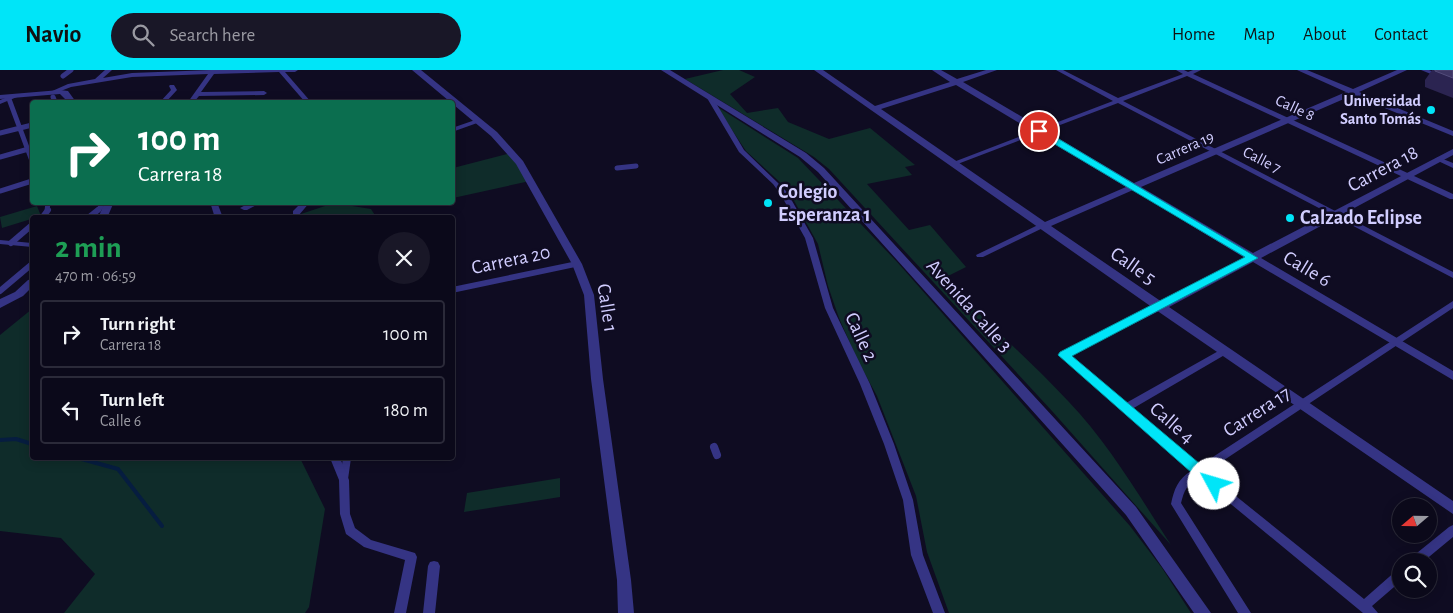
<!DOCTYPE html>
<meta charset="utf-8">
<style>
:root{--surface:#0b091a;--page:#191727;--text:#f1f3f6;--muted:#9a9aa2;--line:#2b2a39;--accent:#00e5f8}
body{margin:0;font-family:"Alegreya Sans",sans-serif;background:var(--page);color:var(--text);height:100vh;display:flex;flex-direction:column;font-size:19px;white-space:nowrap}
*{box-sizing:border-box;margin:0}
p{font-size:16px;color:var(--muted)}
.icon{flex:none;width:28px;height:28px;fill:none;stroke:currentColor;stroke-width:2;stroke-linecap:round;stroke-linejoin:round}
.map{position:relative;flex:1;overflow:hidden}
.side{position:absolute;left:30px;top:145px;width:425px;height:245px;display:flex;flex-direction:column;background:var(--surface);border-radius:5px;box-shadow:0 2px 12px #0003,0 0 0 1px var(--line)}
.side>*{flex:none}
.banner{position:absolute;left:30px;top:30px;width:425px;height:105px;border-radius:5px;box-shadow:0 2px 12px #0003,0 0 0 1px var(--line);background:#0b6e4f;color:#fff;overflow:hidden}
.needle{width:32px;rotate:250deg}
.buttons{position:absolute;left:1392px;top:428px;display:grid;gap:10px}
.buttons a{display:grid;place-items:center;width:45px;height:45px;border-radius:50%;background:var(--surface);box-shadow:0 2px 12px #0003,0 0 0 1px var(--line);font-size:25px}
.pin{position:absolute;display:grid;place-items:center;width:42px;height:42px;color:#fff;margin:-21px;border:2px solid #fff;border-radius:50%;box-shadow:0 1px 5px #0007}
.me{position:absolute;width:55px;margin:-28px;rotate:309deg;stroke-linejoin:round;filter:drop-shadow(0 0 4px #0008)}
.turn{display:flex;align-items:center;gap:18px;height:105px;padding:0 25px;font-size:22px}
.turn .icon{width:65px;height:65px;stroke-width:2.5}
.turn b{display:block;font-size:35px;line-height:42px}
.round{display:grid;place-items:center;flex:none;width:52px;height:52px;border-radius:26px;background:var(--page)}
.overview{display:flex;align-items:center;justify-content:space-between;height:85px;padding:0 25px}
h1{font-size:30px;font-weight:700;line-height:38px;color:#1e9e55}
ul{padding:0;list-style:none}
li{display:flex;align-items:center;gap:15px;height:68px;margin:0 10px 8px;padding:0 15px;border:2px solid var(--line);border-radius:5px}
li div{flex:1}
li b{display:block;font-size:19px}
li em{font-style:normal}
header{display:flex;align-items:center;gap:30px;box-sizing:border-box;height:70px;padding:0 25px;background:var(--accent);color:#111}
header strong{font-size:24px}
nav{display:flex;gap:28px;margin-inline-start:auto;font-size:18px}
.search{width:350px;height:45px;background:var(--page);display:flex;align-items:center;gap:12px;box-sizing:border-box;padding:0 18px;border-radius:28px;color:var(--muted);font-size:19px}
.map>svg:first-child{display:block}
.green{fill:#0f2c2a}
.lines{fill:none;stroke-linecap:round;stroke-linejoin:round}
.stream{stroke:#061d40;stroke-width:4}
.pedestrian-far2{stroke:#353484;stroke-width:5}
.pedestrian-far1{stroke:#353484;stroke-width:6}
.pedestrian{stroke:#353484;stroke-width:8}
.minor{fill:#353484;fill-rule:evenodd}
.tertiary{fill:#353484;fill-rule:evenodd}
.wall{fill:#2b2451}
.building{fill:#3d3664;stroke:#544e7c}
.route{fill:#00e5f8;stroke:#0095a1}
.poi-dot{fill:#00e5f8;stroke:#0f0c22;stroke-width:2}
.labels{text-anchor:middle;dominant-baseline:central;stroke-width:5;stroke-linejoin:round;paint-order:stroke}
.far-poi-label{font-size:16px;font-weight:bold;fill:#d1cdff;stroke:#0f0c22;text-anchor:end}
.far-street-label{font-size:16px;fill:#d1cdff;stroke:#0f0c22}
.street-label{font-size:20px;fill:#d1cdff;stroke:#0f0c22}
.poi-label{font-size:20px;font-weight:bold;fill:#d1cdff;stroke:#0f0c22;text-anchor:start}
</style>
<header>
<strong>Navio</strong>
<div class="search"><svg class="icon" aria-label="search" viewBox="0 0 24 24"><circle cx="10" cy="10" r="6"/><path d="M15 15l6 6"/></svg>Search here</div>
<nav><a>Home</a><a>Map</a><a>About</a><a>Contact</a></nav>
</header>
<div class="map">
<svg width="1453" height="543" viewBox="0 0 1453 543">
<rect width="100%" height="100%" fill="#0f0c22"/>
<!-- green -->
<path class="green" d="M723 0H739L755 7 730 24 747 43 778 38 788 52 829 69 870 58 915 95 905 97 912 105 867 114 909 160 930 155 966 197 944 208C984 251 1029 289 1069 332 1109 374 1140 427 1171 475L1052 341 829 99 814 87 685 9Z
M716 36 798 88 898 193 1130 456 1162 498 1191 543H949L927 482 916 426 877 326 858 291 839 248 828 216 818 174 792 127 783 115 746 81Z
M511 83 530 111 453 128V98Z
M334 133 371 139 376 147H292Z
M37 136 41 146 2 158 0 147Z
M32 239V388H300L325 439 309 537 305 543H64L95 504 61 468 0 461V265Z
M560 408V427L464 442 467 423Z"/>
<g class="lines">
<!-- stream -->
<path class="stream" d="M0 370 16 369 32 374
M78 388 118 399 162 456"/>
<!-- pedestrian-far2 -->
<path class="pedestrian-far2" d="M63 6 71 0
M53 27 55 32
M9 29 32 91
M0 63 32 55
M0 87 32 78
M617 98 636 96
M0 121 32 111
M47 141 48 132
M97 141 101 137 99 132"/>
<!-- pedestrian-far1 -->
<path class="pedestrian-far1" d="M42 148 48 140
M88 148 98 140
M11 173 32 155
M0 221 32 194"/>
<!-- pedestrian -->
<path class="pedestrian" d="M714 377 717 385
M344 409 347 388"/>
<!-- minor -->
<path class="minor" d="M105 0H112L103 8 132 3 211 0H298L295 2H285L311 32H305L279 2 214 4 201 22 264 21 267 23 264 25 199 26 194 32H188L208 4 132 7 71 17 53 24 50 22 68 14 95 9Z
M1056 0H1063L1118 28 1183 4 1176 0H1184L1188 2 1193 0H1201L1193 4 1453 124V129H1450L1187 6 1123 31 1453 202V208L1118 33 955 95H951V93L1113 31Z
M1421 0H1429L1453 9V13Z
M170 15H174L177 20 166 32H160L171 20 169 16Z
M15 24 17 25V27L0 34V30Z
M710 26 713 28 744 80 777 112 787 122 813 168 833 238 870 314 894 374 913 430 923 485 945 543H933L911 485 903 430 884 374 860 314 825 238 805 168 781 125 773 114 739 82 707 28Z
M478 49 481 51 480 52 452 62V58Z
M1438 87 1453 93V98L1436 90 1435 89Z
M210 132H217L223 148H215Z
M251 132H262L247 140H244L240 138Z
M302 132H310L299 145H293V141Z
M1040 154H1043L1047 156 983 187H977L976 185Z
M0 170 32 173V177L0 174Z
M577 191 580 192 581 194 580 196 452 223V217Z
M1453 231V238L1206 402 1364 529 1397 500 1401 499V511L1372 536 1378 543H1363L1198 407C1187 414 1184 421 1181 433L1251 543H1238L1171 434C1174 419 1178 409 1191 401L1060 285 1061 283 1157 235H1163L1164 237 1163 239 1070 286 1126 333 1222 279H1228L1229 281 1228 283 1132 339 1199 396Z
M330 388H340L349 410 350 444 355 458 371 470 415 483 417 487 406 543H394L405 490 364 477 346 464 340 444 339 410Z
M1453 455V467L1424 491H1411L1412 487 1449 457Z
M434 491 438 492 440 496 435 543H423L428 496 430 492Z"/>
<!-- tertiary -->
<path class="tertiary" d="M412 0H421L497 62 523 91 582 194 594 225 603 309 631 510 634 543H618L617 510 591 309 584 225 572 194 516 94 491 66Z
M661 0H670L806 83 824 98 1136 437 1211 543H1194L1126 445 818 102 800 87Z
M814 0H823L875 36 950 12 932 0H941L957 9 986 0H997L963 12 1134 113 1346 22 1297 0H1307L1353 19 1397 0H1407L1359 22 1453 61V66L1353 25 1141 117 1253 183 1453 79V85L1261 188 1453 301V310L1253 192 1169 237 1453 431V444L1156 240ZM956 15 1126 117 1045 152 881 39ZM1133 120 1245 188 1162 232 1051 156Z
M60 20 68 21 76 32H68L60 24 0 29V25Z
M105 132H114L107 148H98Z
M32 209V217L23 226 0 238V229L15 222 28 210Z"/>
</g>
<!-- wall -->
<path class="wall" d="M1432 0H1453V28L1425 17V10Z"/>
<!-- building -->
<path class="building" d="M1435 0H1453V8L1435 1Z"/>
<!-- route -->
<path class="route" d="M1036 59H1042L1258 188 1072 286 1219 410 1221 414 1219 418 1214 420 1209 418 1058 285 1060 282 1245 187 1036 63Z"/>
<!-- markers -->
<g class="poi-dot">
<circle cx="1431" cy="40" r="5"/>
<circle cx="768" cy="133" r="5"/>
<circle cx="1290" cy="148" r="5"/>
</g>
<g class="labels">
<!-- far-poi labels -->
<g class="far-poi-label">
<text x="1421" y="31">Universidad<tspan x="1421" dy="18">Santo Tomás</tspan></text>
</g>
<!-- far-street labels -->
<g class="far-street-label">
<text transform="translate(1295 38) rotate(25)">Calle 8</text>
<text transform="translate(1185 78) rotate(-24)">Carrera 19</text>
<text transform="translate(1262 90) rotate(27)">Calle 7</text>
</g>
<!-- street labels -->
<g class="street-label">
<text transform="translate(1383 99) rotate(-28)">Carrera 18</text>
<text transform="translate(511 190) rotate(-12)">Carrera 20</text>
<text transform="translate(1133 196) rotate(35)">Calle 5</text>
<text transform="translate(1307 199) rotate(31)">Calle 6</text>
<text transform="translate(969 236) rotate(48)">Avenida Calle 3</text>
<text transform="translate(607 238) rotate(81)">Calle 1</text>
<text transform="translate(861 267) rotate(65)">Calle 2</text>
<text transform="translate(1257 342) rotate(-33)">Carrera 17</text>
<text transform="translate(1172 353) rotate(41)">Calle 4</text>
</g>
<!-- poi labels -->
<g class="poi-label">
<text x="778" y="122">Colegio<tspan x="778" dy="23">Esperanza 1</tspan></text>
<text x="1300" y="148">Calzado Eclipse</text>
</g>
</g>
</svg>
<div class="buttons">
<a><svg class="needle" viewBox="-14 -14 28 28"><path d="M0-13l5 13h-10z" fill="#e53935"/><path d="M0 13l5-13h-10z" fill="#9a9aa2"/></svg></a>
<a><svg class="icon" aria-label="search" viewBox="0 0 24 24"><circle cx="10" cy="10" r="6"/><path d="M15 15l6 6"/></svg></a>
</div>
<div class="pin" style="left:1039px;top:61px;background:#d93025"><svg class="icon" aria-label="arrive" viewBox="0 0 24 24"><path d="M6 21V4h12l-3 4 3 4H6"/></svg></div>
<svg class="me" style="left:1214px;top:414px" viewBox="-20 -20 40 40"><circle r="19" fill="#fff"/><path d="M0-13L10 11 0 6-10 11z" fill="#00e5f8"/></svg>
<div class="banner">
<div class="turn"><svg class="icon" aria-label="right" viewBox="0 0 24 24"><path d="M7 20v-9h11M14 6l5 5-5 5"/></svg><div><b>100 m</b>Carrera 18</div></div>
</div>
<section class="side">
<div class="overview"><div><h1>2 min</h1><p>470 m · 06:59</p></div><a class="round"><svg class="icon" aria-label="close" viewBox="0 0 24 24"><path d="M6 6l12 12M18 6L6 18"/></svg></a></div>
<ul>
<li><svg class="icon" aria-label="right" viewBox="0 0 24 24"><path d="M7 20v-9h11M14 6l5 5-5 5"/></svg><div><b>Turn right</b><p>Carrera 18</p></div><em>100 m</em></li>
<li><svg class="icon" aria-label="left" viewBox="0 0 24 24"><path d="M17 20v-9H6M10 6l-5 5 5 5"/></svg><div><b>Turn left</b><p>Calle 6</p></div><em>180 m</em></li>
</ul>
</section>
</div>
